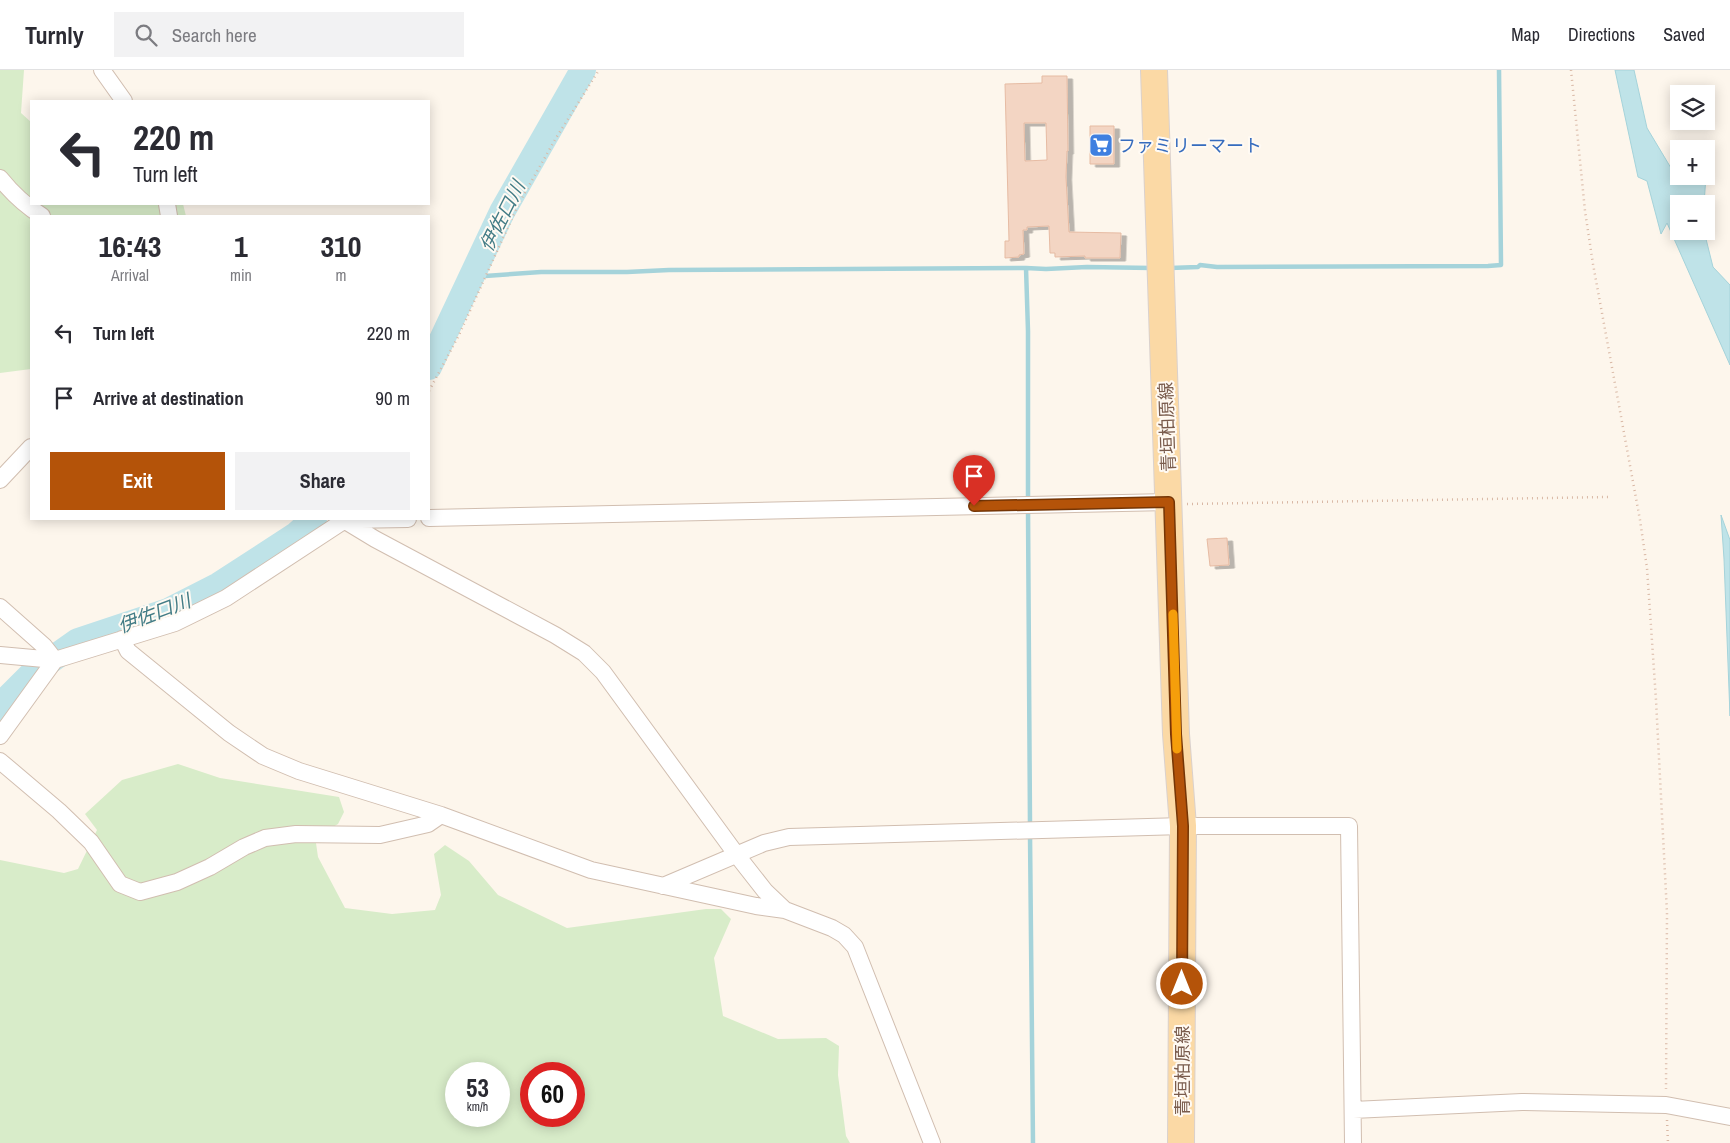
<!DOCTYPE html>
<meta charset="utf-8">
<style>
:root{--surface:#fff;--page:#f2f2f3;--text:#2b2b33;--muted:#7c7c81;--line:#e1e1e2;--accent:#b45309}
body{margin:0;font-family:"Archivo Narrow","Noto Sans JP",sans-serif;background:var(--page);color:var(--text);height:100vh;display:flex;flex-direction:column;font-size:19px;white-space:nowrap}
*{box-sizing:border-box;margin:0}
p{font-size:16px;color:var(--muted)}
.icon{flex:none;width:28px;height:28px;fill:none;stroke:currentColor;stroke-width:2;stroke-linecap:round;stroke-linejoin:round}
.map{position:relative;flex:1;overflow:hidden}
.sheet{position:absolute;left:30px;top:145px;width:400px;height:305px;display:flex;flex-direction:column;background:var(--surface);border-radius:0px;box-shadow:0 2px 12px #0003}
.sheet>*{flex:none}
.guide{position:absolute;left:30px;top:30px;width:400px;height:105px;border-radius:0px;box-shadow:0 2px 12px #0003;background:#fff;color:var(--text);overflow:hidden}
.fabs{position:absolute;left:1670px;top:15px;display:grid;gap:10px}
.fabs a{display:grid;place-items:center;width:45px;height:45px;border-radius:0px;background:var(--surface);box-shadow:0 2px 12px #0003;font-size:25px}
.speed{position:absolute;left:445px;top:992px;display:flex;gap:10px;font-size:25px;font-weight:700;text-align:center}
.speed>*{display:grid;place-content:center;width:65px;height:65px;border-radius:50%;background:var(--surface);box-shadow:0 2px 12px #0003;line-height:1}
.speed small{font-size:12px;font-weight:400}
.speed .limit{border:8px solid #d22;background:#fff;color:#111}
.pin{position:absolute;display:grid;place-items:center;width:42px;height:42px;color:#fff;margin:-51px -21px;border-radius:50% 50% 50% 0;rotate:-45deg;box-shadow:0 0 5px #0007}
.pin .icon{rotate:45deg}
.me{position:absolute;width:55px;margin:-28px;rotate:0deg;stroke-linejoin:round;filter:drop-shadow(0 0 4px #0008)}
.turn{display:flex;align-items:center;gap:18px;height:105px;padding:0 20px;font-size:22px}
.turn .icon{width:65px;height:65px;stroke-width:2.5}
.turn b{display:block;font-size:35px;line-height:42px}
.eta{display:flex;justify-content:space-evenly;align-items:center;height:85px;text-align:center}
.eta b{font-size:30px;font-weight:800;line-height:35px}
.button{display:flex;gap:10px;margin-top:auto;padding:10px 20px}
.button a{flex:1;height:58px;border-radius:0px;background:var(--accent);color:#fff;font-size:20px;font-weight:800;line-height:58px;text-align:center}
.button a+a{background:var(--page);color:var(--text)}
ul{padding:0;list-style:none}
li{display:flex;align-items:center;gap:15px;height:65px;padding:0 20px}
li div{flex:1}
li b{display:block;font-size:19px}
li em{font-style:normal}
header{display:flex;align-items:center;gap:30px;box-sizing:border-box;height:70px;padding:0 25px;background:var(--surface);border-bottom:1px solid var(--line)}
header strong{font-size:24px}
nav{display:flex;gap:28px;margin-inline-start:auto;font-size:18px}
.search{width:350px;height:45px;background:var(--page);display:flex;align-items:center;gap:12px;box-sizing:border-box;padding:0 18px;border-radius:0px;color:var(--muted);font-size:19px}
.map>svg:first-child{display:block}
.green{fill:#d8ecc9;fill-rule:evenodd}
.water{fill:#bfe3e8;stroke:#a5d3da}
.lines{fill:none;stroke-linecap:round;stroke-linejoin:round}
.stream{stroke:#a5d3da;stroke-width:4.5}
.river{stroke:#bfe3e8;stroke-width:26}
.building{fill:#f3d5c3;stroke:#e6bba3;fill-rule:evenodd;filter:url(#shadow)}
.minor-casing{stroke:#d1beb0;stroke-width:18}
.primary-casing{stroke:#dad1cd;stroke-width:28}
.path{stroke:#d9b8a5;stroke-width:2.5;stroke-dasharray:1 4;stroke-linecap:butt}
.minor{stroke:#fff;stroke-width:16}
.primary{stroke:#fbd9a5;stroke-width:26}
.route-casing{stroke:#753606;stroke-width:12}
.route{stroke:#b45309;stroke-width:9}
.slow{stroke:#f59e0b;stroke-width:9}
.labels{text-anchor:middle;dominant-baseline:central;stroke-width:4;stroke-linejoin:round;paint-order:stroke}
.shop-label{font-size:18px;fill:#366cbe;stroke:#fffaf3;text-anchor:start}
.street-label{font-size:18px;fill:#7a5c4d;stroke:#fffaf3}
.water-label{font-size:19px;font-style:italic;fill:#437c86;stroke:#fffaf3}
</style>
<header>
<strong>Turnly</strong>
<div class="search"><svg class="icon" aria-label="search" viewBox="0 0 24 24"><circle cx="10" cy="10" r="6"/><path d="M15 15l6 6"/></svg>Search here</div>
<nav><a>Map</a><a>Directions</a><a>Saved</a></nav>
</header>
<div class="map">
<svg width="1730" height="1073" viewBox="0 0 1730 1073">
<defs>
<filter id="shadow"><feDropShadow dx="5.5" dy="3" stdDeviation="0" flood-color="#0004"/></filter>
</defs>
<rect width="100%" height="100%" fill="#fdf6ec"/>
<!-- green -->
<path class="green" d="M0 0H24L21 43 31 52V134H183L186 146H31V299L0 303Z
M178 694 220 708 339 727 344 742 338 754 326 761 316 773 318 787 345 838 392 844 435 840 441 825 434 784 445 775 469 791 498 825 567 858 706 839H721L731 849 714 888 723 946 778 969 826 968 839 976 838 1005 846 1066 850 1073H0V790L64 803 78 799 97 760 85 744 122 710ZM456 1004H499V1046H456ZM531 1004H574V1046H531Z"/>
<!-- water -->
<path class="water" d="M1615 0H1634L1647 58 1671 98 1679 82V106H1706L1704 134H1679V161H1704L1713 197 1730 215V295L1667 153 1661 164 1647 111 1638 107Z
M1721 445 1730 470V646L1724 489Z"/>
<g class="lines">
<!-- stream -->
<path class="stream" d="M1026 198 1028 261V431
M1170 198 1198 197 1200 195 1217 197 1488 196 1501 195 1499 0
M471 207 541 202H627L669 200 1026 198 1046 199 1087 197 1152 198
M1028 439 1030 756
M1030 764 1033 1073"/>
<!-- river -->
<path class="river" d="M429 297 502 142 583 0
M0 641 9 627 34 602 78 571 168 541 219 515 296 465 314 449"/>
</g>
<!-- building -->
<path class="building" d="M1042 6H1067L1068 81H1067L1066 107 1069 162 1121 163 1120 188H1085V186L1055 187V183H1050L1049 156 1027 157V160H1023L1024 184 1019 185V187L1005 188V171H1009L1005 14 1042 13ZM1024 53H1046L1047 90 1025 91Z
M1090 56H1114V94H1090Z
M1227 468 1229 495 1210 496 1207 469Z"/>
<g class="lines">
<!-- minor casing -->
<g class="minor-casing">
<path id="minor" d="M102 0 124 31
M0 108C12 123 26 136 42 146
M167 134 169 146
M0 410 31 377
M429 448 1169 432
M342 449 375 469 555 565 584 583 603 602 736 784 765 821 785 840 832 858 844 865 855 877 932 1073
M0 537 44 576 55 590
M122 569 128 581 229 663 263 686 299 701 441 745 591 800 756 836 785 840
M0 585 55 590 175 553 226 528 345 450 408 449
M0 666 55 590
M0 691 59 741 91 772 120 814 140 822 177 812 210 797 244 777 265 768 296 764 380 765 428 754 441 745
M663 816 764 773 789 767 1183 756H1349L1353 1073
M1353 1040 1522 1032 1666 1035 1730 1047"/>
</g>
<!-- primary casing -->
<g class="primary-casing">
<path id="primary" d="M1154 0 1176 664 1183 756 1181 1073"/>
</g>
<!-- path -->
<path class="path" d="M1571 0 1585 141 1593 194 1640 450 1647 498 1656 630 1667 843 1666 1019
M429 321 459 265 518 135 556 68 599 0
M1187 434 1608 427
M1667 1050 1668 1073"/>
<!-- minor -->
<use href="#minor" class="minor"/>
<!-- primary -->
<use href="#primary" class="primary"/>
</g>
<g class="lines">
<!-- route casing -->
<g class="route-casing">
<path id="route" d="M974 436 1169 432 1176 664 1183 756 1182 914"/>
</g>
<!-- route -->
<use href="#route" class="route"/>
<!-- slow -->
<path class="slow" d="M1173 544 1177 679"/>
</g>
<!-- icons -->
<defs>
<g id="supermarket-square" transform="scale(1.25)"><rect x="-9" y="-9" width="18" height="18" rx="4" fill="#3f7fe0" stroke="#fffaf3"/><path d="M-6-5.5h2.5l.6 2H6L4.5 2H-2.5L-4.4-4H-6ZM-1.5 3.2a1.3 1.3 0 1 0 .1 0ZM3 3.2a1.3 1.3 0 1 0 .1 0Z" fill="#fff"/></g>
</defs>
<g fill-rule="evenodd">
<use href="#supermarket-square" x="1101" y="75"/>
</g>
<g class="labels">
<!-- shop labels -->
<g class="shop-label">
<text x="1118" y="75">ファミリーマート</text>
</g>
<!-- street labels -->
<g class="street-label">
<text transform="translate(1167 357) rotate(-92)">青垣柏原線</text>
<text transform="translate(1182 1001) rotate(-90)">青垣柏原線</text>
</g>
<!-- water labels -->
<g class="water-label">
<text transform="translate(502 146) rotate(-63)">伊佐口川</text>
<text transform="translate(154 543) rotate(-21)">伊佐口川</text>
</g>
</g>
</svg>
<div class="fabs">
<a><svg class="icon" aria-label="layers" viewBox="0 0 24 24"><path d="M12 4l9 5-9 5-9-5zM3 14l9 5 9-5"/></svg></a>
<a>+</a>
<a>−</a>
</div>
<div class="speed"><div>53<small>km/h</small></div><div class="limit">60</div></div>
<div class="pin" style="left:974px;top:436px;background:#d93025"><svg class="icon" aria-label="arrive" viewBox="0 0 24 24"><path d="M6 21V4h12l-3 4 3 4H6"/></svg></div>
<svg class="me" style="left:1182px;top:914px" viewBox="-20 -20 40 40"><circle r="17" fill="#b45309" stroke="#fff" stroke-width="3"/><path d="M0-11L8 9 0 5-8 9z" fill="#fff"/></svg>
<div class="guide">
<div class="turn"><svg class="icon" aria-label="left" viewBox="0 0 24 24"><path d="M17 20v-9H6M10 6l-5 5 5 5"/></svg><div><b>220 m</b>Turn left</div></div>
</div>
<section class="sheet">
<div class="eta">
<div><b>16:43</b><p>Arrival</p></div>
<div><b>1</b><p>min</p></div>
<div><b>310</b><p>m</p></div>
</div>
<ul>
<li><svg class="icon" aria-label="left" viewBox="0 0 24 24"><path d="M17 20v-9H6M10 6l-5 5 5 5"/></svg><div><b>Turn left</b></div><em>220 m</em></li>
<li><svg class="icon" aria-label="arrive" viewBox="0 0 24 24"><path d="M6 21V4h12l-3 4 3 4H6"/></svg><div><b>Arrive at destination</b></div><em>90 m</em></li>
</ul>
<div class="button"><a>Exit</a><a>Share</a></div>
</section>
</div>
